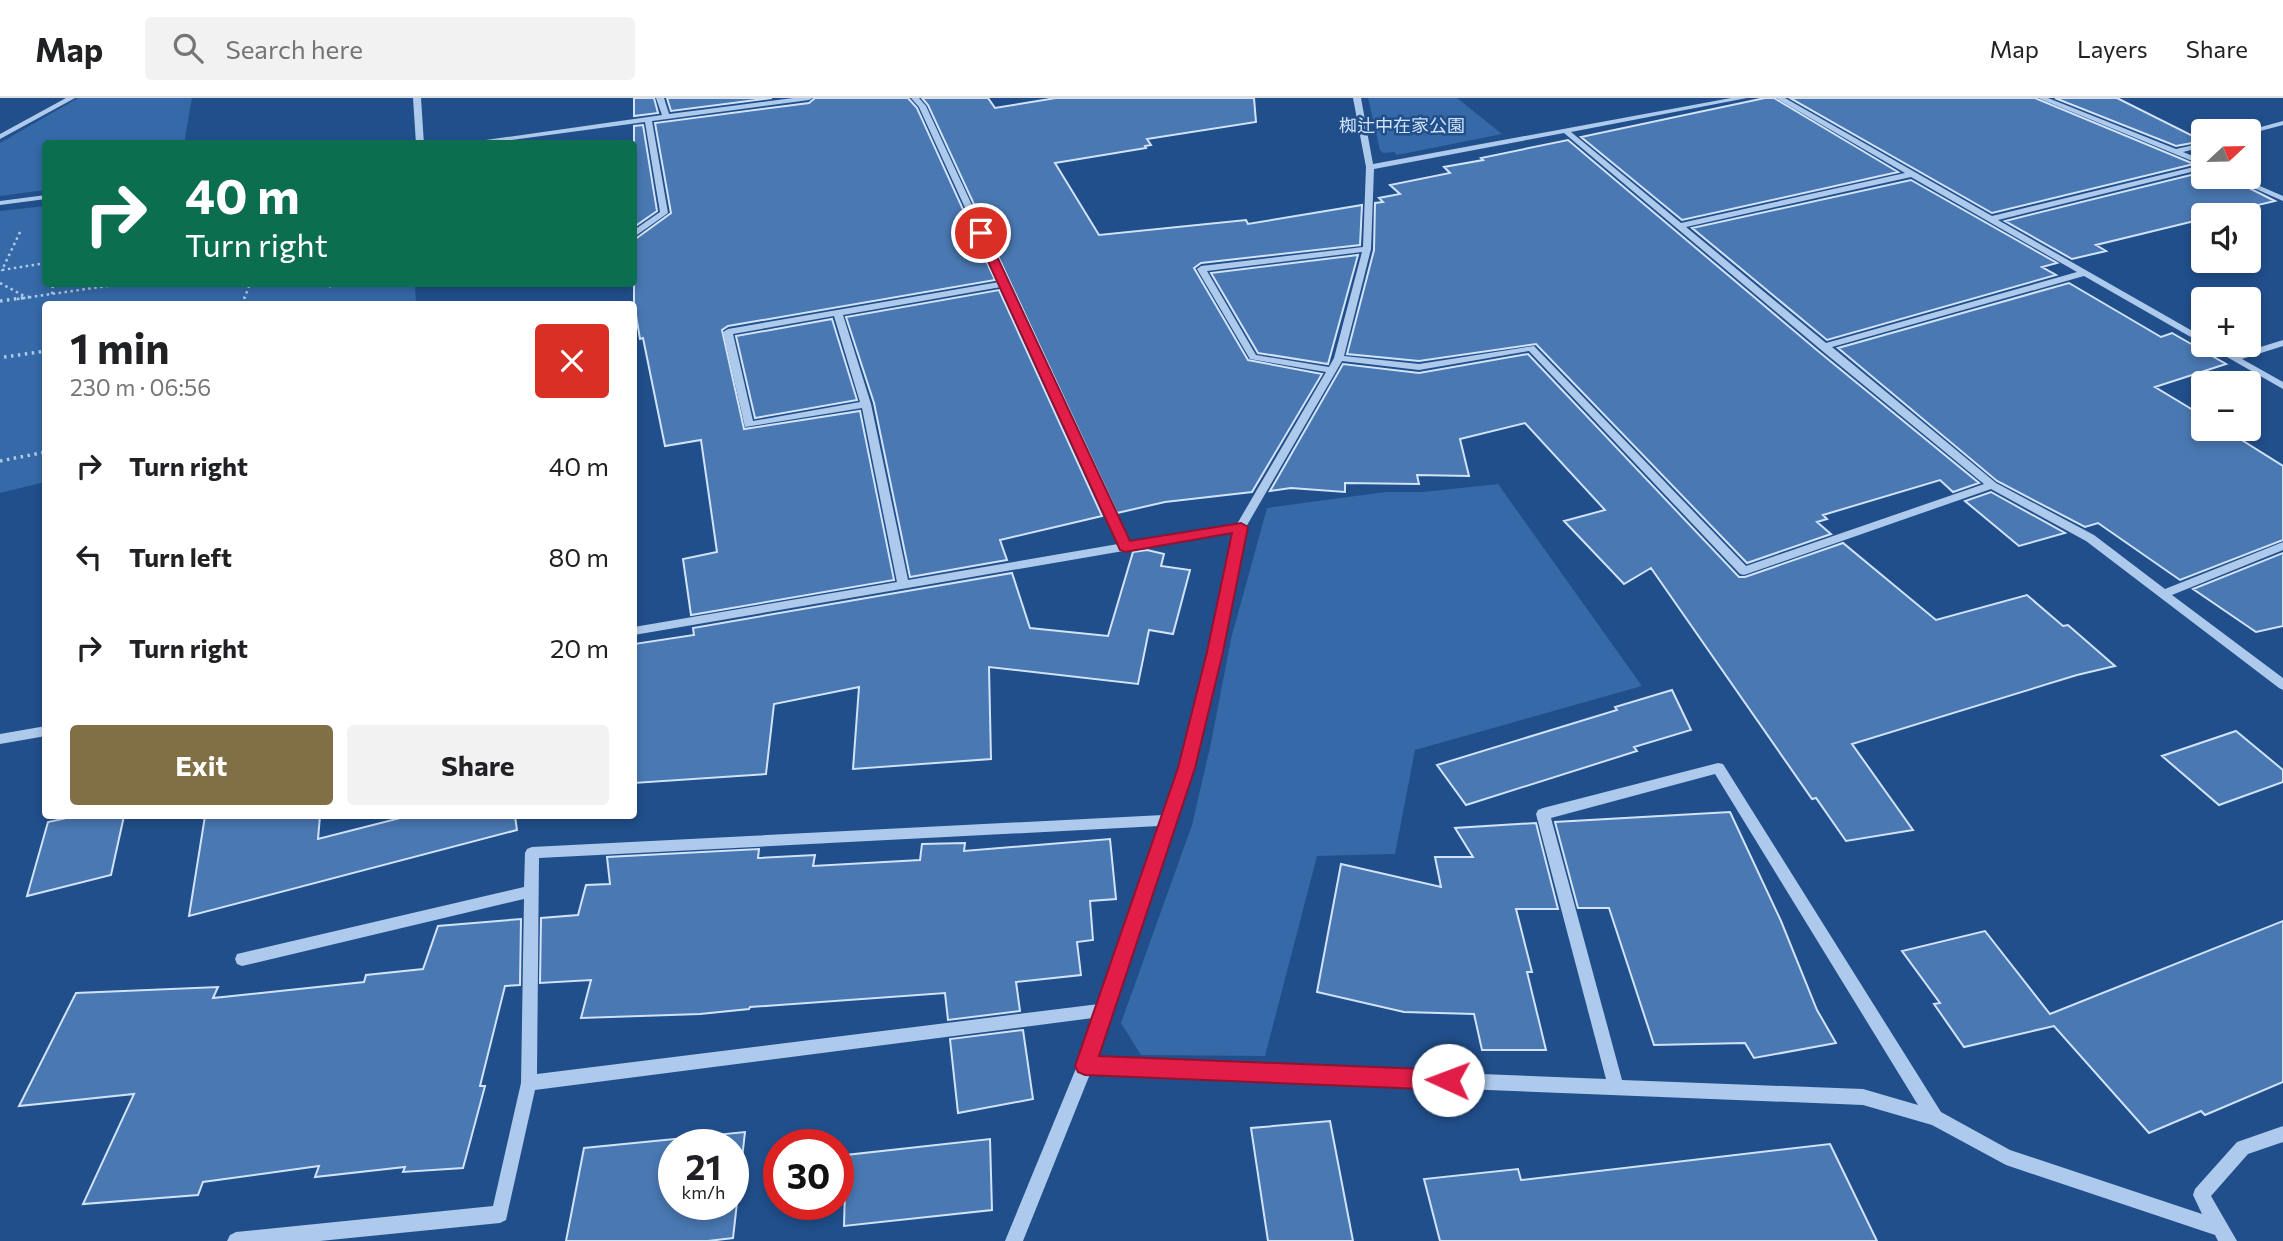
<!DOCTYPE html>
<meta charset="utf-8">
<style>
:root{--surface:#fff;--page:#f2f2f2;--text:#202124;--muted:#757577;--line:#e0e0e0;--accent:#817045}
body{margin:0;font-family:Commissioner,"Noto Sans JP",sans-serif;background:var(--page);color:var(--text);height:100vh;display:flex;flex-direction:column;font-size:26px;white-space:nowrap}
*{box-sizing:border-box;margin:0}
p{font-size:23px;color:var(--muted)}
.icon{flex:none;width:38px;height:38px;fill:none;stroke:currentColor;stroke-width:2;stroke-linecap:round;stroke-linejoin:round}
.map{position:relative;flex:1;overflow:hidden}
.drawer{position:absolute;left:42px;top:203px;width:595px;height:518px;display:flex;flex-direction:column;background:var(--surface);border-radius:7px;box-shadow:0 4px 10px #0003}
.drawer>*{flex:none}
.guide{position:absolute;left:42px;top:42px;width:595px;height:147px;border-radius:7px;box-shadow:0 4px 10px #0003;background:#0b6e4f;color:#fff;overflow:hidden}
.needle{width:46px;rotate:68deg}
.fabs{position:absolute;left:2191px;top:21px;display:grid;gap:14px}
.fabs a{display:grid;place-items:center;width:70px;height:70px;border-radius:7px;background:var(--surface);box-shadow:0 4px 10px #0003;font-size:35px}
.speed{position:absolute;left:658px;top:1031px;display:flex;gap:14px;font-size:35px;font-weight:700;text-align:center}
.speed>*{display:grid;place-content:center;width:91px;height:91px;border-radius:50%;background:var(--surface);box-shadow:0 4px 10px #0003;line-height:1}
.speed small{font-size:18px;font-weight:400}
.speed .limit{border:10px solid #d22;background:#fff;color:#111}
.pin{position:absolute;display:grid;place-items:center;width:60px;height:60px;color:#fff;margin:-30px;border:4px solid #fff;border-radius:50%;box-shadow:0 2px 7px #0007}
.me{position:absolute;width:77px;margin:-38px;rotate:272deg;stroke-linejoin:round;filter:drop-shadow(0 0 5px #0008)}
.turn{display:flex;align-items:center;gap:24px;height:147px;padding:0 28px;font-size:32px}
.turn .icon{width:91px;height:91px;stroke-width:2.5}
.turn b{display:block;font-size:49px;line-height:60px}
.round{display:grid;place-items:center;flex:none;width:74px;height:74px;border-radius:7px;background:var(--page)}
.overview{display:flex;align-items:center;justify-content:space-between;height:119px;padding:0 28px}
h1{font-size:42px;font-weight:700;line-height:52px}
.action{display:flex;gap:14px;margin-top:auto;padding:14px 28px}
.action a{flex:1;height:80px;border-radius:7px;background:var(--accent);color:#fff;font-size:28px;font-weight:700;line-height:80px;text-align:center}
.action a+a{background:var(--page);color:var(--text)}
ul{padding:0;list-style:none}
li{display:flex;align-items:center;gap:21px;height:91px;padding:0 28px}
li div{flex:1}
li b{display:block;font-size:26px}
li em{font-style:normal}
header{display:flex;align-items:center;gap:42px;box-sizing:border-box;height:98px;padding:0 35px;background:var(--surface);border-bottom:2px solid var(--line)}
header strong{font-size:33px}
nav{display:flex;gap:38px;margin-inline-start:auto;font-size:24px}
.search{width:490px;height:63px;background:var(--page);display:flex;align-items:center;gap:18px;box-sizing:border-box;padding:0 24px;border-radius:7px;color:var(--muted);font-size:26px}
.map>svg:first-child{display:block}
.green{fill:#3569a8}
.building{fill:#4a78b2;stroke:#d2e3f8;stroke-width:2;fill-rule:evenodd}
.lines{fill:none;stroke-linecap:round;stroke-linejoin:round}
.path-far1{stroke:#adc9eb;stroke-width:2.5;stroke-dasharray:2.5 3.5;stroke-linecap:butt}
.path{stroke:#adc9eb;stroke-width:3.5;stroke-dasharray:2.5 4.5;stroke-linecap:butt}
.minor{fill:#adc9eb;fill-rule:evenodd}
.route{fill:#e11d48;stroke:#92132f;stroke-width:2}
.labels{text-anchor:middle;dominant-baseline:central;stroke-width:5;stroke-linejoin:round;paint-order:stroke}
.far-park-label{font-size:18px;fill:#d2e3f8;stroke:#214f8b}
</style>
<header>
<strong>Map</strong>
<div class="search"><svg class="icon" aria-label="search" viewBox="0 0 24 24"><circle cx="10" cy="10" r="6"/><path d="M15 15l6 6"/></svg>Search here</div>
<nav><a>Map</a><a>Layers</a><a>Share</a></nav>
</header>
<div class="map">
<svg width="2283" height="1143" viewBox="0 0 2283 1143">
<rect width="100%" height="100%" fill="#214f8b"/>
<!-- green -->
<path class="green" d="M78 0H192L184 45 46 46 45 92 0 98V45Z
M1368 0H1457L1502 36 1397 57 1394 54 1383 55 1380 52Z
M45 108 46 186H415L416 206H46L45 384 0 395V113Z
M1498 386 1642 588 1415 652 1395 756 1317 758 1265 958 1141 957 1121 925 1192 727 1211 645 1231 541 1267 410 1385 394H1423Z"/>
<!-- building -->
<path class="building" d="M634 0H654L658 15 634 18Z
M667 0H772L671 13Z
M815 0H908L917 10 995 182 728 228 722 232 744 331 860 313 894 482 691 517 683 461 717 454 701 342 665 348 643 240 640 241 634 206V142L671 115 655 25 809 5Z
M922 0H988L995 10 1056 0H1254L1256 24 1147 41 1151 47 1145 48 1146 50 1055 65 1099 137 1246 122 1248 126 1362 107 1360 147 1201 165 1194 170 1248 262 1322 276 1252 394 1165 404 1117 415 928 7Z
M1765 0H1774L1898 74 1682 122 1581 39Z
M1790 0H2035L2194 66 1992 115Z
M2055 0H2117L2203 43 2176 48Z
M643 27 657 113 634 129V28Z
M1568 42 1818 253 1979 385 1953 394 1940 382 1823 417 1827 421 1817 424 1831 436 1747 465 1536 246 1419 263 1347 256 1374 152 1375 105 1383 104 1379 100 1400 96 1390 87 1450 75 1444 69 1483 62 1481 60Z
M2203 74V79H2227L2275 103 2216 117H2203V121L2096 147 2106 153 2072 161 2005 123Z
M1911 82 2057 165 2042 169 2056 177 1827 242 1692 130Z
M1358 157 1328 266 1258 255 1211 175Z
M2069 185 2161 239 2172 235 2226 266 2155 289 2203 318V331H2224L2283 368V442L2180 482 2098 425 2085 429 1997 383 1838 250Z
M999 192 1102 418 1000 442 1007 462 910 479 874 305 846 219Z
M832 221 857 302 755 320 736 238Z
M1528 256 1739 479H1745L1843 445 1936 522 2027 497 2063 528 2068 527 2115 568 2077 577 1852 646 1913 732 1846 743 1816 700 1812 701 1651 470 1624 486 1564 423 1605 412 1525 325 1460 341 1469 378 1417 377 1419 386 1345 385V394L1291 390 1270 393 1343 266 1419 275Z
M1991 394 2065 435 2019 448 1965 403Z
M1147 452 1164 456 1161 468 1190 472 1173 536 1149 532 1138 586 989 569 991 661 853 671 859 589 774 606 766 676 634 685V546L694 537 693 530 1012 475 1030 530 1108 538 1133 454Z
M2283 455V528L2256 534 2193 491Z
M1672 592 1691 632 1634 649 1637 653 1466 707 1437 667 1617 612 1615 609Z
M2236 633 2283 672V684L2219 707 2162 658Z
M1730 714 1781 823 1817 912 1836 945 1754 960 1745 945 1654 947 1609 810H1578L1555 724Z
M76 718H124L111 777 27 798 48 724Z
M205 718H320L318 741 408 718H515L517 732 189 818Z
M1536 725 1558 811H1516L1532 874H1527L1546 952H1482L1474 916 1404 914 1317 894 1341 766 1441 789 1435 759H1473L1455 730Z
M1110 741 1116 801 1090 803 1093 842 1077 844 1081 877 1016 884 1020 913 948 922 945 895 750 909 749 911 700 916 581 920 591 882 540 885 541 820 578 817 586 787 610 786 607 759 759 751 758 760 815 757 813 768 920 762 922 746 965 745 964 753Z
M521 821 520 887 505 888 480 988H485L463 1070 403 1074 405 1069 315 1079 319 1068 203 1084 198 1097 83 1106 134 996 19 1008 76 895 218 889 213 900 364 884 366 877 423 871 438 828Z
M2283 823V984L2205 1017 2201 1013 2149 1035 2054 928 1964 949 1934 906 1940 905 1902 853 1985 833 2050 916Z
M1023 932 1033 1001 958 1015 950 941Z
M1330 1023 1353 1143H1268L1251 1030Z
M745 1034 733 1140 708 1143H566L584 1050ZM674 1046H733V1106H674Z
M990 1041 992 1112 844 1128 846 1057Z
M1830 1046 1877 1143H1440L1424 1081 1518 1071 1521 1082Z"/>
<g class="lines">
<!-- path-far1 -->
<path class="path-far1" d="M20 134 2 172 46 165
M0 185 24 198
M323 186 333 189
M52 196 53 186
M17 201 121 186
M244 201 250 186"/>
<!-- path -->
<path class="path" d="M0 203 29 199
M242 206 245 199
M4 259 46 253
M0 363 46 354"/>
<!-- minor -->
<path class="minor" d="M66 0H75L0 41V36Z
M413 0H421L424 46H416Z
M656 0H664L669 16 793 0H813L809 2 652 23 668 115 634 139V132L660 114 645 24 482 46H458L662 17Z
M911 0H919L926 8 1128 444 1237 426 1326 274 1250 261 1197 171 1201 168 1363 149 1366 69 1353 0H1361L1373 66 1731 0H1747L1571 34 1681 125 1905 75 1776 0H1785L1992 118 2202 67 2038 0H2048L2176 51 2203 45V49L2183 54 2203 62V71L1998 122 2203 239V246L2084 178 1832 249 1996 385 2094 437 2165 491 2283 444V452L2172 497 2283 580V592L2279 590 2086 443 1991 391 1744 477 1740 476 1529 253 1419 272 1342 263 1246 429 1221 554 1193 670 1095 961 1606 981 1536 716 1538 712 1543 710 1718 665 1723 666 1941 1014 2010 1052 2202 1116 2193 1097 2195 1091 2237 1044 2283 1028V1044L2248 1056 2211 1098 2237 1143H2218L2215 1137 2006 1067 1932 1027 1863 1007 1090 976 1023 1143H1005L1077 968 1093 920 535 992 506 1122 500 1125 320 1143H227L230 1137 236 1134 493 1108 521 985 524 801 242 868 237 866 235 861 237 856 524 789 525 755 527 751 532 749 1163 717C1195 625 1214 529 1234 434L634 537V529L897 484 862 310 745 329 723 234 728 231 999 184 919 9ZM1564 35 1820 251 1984 386 1746 468 1534 248 1419 266 1344 258 1371 151 1374 71ZM1911 79 2077 174 1826 245 1686 129ZM1362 154 1334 260 1329 269 1256 257 1207 173ZM1001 189 1118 446 908 482 871 306 843 217ZM834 218 860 304 753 323 733 236ZM1715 676 1918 1007 1863 991 1622 982 1551 720ZM1159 728 1099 906 537 976 539 760Z
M2283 23V27L2249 36V33H2246Z
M2229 79H2239L2283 98V103Z
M46 97V101L0 107V103Z
M2283 242V248L2242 261 2283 284V291L2206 247H2217L2235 257Z
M46 628V638L0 646V636Z"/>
</g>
<!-- route -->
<path class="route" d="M981 132 986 135 1130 443 1241 425 1248 429 1223 554 1195 670 1099 958 1448 972 1456 975 1459 982 1456 989 1448 992 1085 977 1078 974 1075 968 1178 670 1207 554 1232 435 1125 454 1120 452 975 135Z"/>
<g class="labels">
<!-- far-park labels -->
<g class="far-park-label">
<text x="1402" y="27">椥辻中在家公園</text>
</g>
</g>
</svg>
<div class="fabs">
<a><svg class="needle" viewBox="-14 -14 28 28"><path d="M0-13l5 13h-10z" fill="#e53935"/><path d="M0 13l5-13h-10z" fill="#757577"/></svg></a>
<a><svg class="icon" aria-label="sound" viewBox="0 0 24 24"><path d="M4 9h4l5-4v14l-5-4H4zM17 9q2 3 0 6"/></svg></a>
<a>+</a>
<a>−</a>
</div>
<div class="speed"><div>21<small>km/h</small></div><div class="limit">30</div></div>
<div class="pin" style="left:981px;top:135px;background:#d93025"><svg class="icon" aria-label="arrive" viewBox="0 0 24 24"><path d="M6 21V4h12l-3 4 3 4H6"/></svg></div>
<svg class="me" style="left:1448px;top:982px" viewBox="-20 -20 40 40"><circle r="19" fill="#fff"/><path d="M0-13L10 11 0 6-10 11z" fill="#e11d48"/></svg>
<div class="guide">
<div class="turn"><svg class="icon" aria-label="right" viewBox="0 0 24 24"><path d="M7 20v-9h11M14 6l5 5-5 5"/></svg><div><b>40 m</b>Turn right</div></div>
</div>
<section class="drawer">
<div class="overview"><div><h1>1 min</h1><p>230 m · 06:56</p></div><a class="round" style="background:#d93025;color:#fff"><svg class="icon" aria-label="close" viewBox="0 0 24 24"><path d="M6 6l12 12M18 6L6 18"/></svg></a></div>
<ul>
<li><svg class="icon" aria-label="right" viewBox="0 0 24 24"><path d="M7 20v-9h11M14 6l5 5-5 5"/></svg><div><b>Turn right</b></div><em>40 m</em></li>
<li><svg class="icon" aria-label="left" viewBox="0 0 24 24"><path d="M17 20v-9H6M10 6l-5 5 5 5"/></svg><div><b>Turn left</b></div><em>80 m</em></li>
<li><svg class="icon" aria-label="right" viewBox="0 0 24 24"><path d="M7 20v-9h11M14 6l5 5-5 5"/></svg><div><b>Turn right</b></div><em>20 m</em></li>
</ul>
<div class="action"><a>Exit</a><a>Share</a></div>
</section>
</div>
